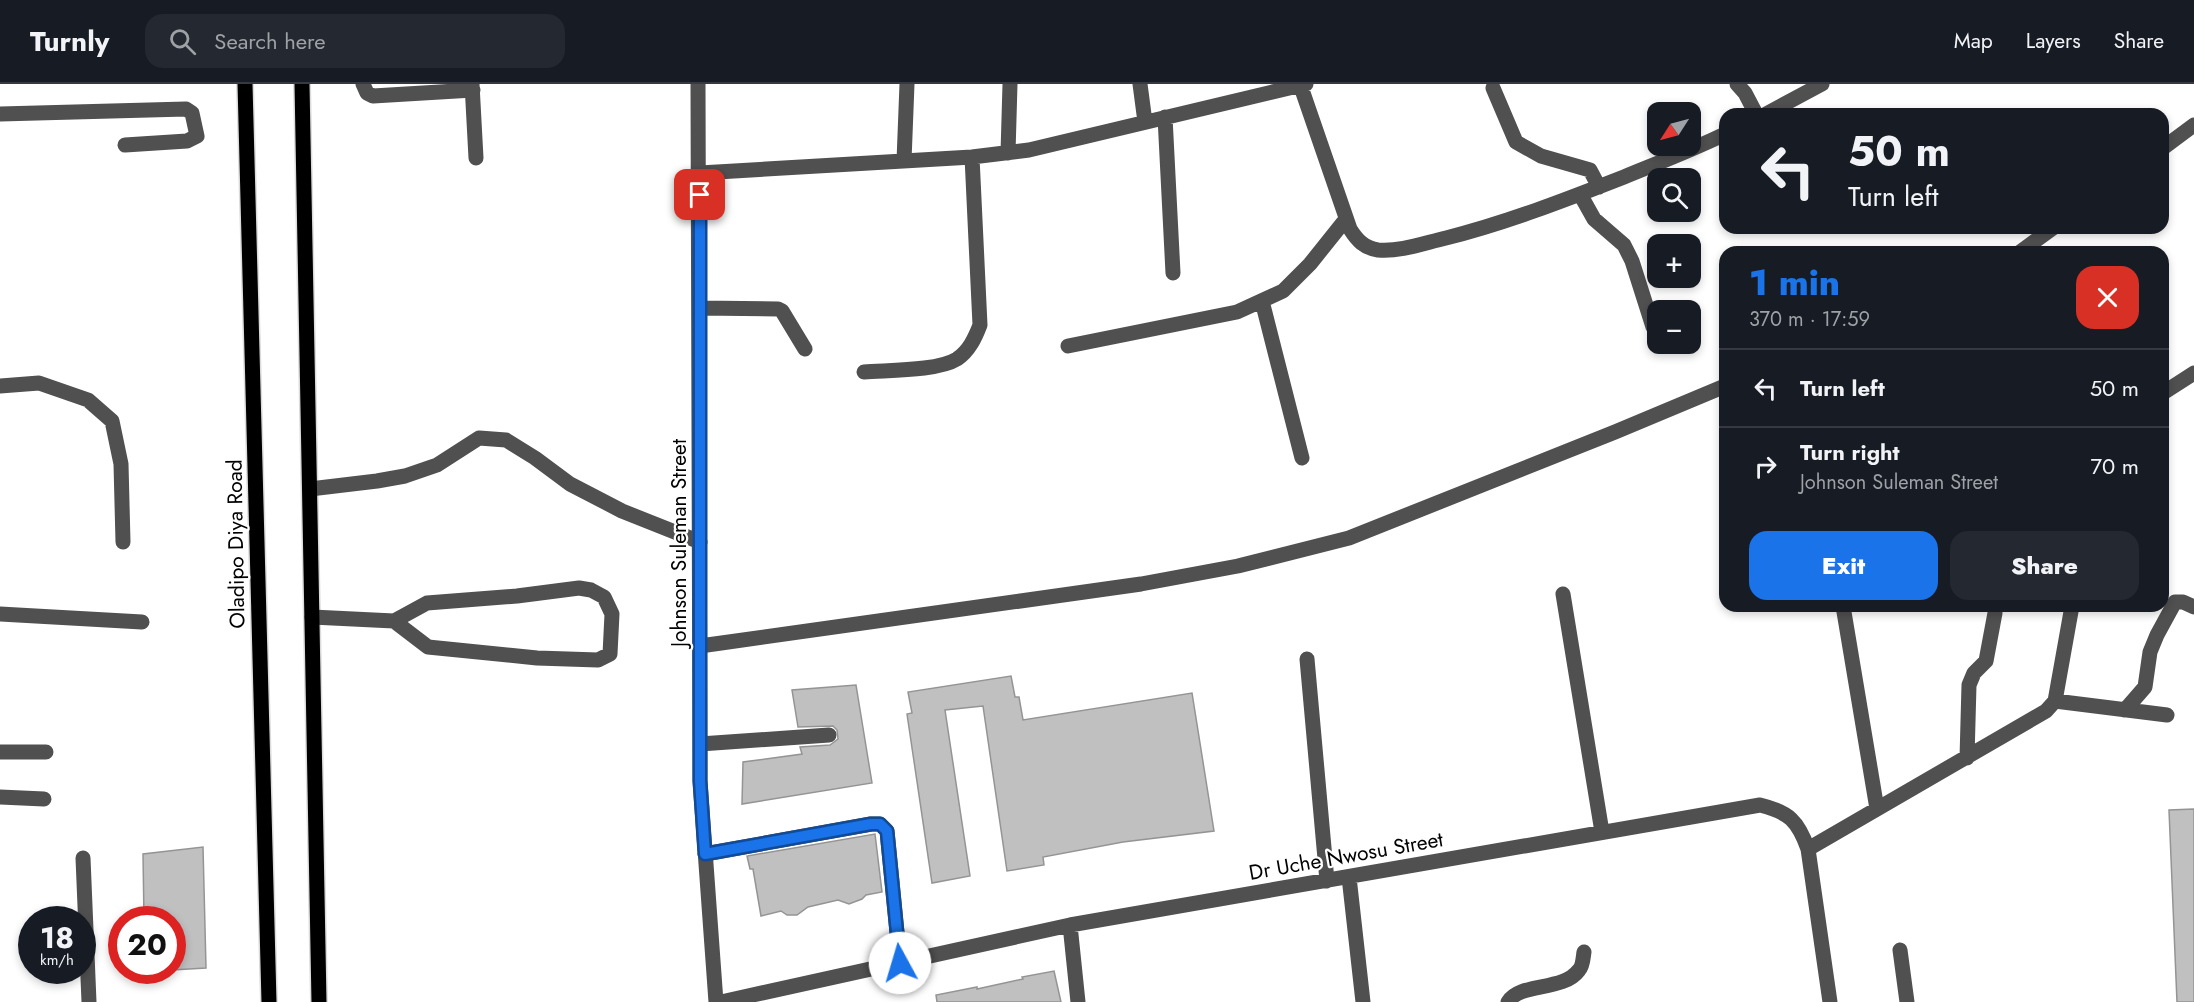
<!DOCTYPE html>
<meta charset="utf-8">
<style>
:root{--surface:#171b24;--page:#242831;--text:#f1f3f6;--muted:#9ea1a6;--line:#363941;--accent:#1a73e8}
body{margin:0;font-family:Jost,sans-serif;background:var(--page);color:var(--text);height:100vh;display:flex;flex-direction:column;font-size:22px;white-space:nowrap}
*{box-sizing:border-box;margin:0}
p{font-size:20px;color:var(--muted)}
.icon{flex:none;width:33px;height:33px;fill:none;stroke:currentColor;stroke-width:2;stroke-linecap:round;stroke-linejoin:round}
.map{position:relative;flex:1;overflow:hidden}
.side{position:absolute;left:1719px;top:162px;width:450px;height:366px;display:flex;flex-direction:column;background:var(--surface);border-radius:18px;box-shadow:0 3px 9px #0003}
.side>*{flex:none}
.banner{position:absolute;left:1719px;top:24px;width:450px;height:126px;border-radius:18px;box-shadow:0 3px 9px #0003;background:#171b24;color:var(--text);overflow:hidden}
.needle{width:39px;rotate:234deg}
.tools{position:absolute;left:1647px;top:18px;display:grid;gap:12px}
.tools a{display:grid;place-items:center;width:54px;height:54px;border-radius:12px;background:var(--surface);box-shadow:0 3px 9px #0003;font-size:30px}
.speed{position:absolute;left:18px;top:822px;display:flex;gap:12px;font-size:30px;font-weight:700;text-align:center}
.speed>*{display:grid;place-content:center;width:78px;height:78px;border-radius:50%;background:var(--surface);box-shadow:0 3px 9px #0003;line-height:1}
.speed small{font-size:15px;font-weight:400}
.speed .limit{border:9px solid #d22;background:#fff;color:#111}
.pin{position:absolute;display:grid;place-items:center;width:51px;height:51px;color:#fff;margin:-26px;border-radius:12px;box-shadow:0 3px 9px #0006}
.me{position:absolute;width:66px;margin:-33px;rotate:354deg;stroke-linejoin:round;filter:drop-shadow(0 0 4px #0008)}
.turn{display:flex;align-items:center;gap:21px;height:126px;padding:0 30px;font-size:27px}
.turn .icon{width:78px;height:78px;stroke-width:2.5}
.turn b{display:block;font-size:42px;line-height:51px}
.round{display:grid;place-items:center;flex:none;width:63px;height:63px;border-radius:18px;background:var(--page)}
.headline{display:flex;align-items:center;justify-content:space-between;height:102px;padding:0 30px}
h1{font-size:36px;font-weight:800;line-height:45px;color:var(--accent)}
.action{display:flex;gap:12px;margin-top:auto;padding:12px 30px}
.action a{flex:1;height:69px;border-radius:18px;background:var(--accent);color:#fff;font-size:24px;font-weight:800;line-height:69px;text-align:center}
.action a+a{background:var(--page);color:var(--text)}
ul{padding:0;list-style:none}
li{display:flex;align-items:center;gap:18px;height:78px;padding:0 30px;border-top:2px solid var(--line)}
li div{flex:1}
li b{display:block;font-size:22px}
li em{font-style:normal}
header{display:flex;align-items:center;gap:36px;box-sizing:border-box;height:84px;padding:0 30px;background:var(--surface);border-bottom:2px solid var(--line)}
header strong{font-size:28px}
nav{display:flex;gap:33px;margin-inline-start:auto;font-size:21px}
.search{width:420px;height:54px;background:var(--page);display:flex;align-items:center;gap:15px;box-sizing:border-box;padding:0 21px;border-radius:18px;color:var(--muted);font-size:22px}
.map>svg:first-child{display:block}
.building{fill:#c0c0c0;stroke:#949494;stroke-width:1.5}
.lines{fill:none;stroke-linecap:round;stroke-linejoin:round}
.major-casing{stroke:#dbdbdb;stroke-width:18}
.minor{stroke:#505050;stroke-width:15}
.major{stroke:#000;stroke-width:15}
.route-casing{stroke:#114b97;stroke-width:15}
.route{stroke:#1a73e8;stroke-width:10}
.labels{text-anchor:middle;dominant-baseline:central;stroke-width:4.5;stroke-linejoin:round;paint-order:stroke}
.street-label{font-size:21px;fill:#000;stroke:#fff}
</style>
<header>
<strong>Turnly</strong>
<div class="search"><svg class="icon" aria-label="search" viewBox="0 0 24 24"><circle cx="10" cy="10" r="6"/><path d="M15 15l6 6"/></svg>Search here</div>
<nav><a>Map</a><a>Layers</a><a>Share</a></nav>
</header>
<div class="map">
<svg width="2194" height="918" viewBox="0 0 2194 918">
<rect width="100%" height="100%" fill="#fff"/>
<!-- building -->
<path class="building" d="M1011 592 1015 613H1019L1023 636 1192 609 1214 747 1123 758 1043 773 1044 781 1007 787 983 622 945 626 970 792 932 799 907 630 912 629 908 608Z
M856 601 872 699 742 720 743 678 802 670 800 663 830 661 838 655 837 646 833 642 798 643 792 606Z
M2194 725V918H2177L2169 726Z
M875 750 882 808 866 811 862 815 849 820 838 816 808 823 797 831H787L781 827 761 832 753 785H750L747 772Z
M203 763 206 884 172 886V836H144L143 770Z
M1054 887 1061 918H937L936 911 977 903V905L1023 895 1022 893Z"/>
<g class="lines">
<!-- major casing -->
<g class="major-casing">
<path id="major" d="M245 0 269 918
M302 0 319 918"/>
</g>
<!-- minor -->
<path class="minor" d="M363 0 367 9 373 12 473 6
M472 0 476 74
M698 0 700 697 716 918
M1140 0 1145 38
M1300 0 1350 145C1357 156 1364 164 1378 166 1400 168 1424 159 1446 154 1506 139 1565 116 1624 93 1658 79 1692 66 1725 50
M1737 0 1745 9 1756 30
M1493 4 1516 58 1541 72 1590 86 1599 103
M0 30 186 25 192 29 197 52 187 57 125 61
M1766 30 1822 0
M1165 33 1173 189
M2163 64 2194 41
M1008 69 1010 0
M904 77 907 0
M700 89 972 73 1029 66 1306 0
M1580 110 1594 135 1624 161 1632 177 1653 243
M2020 168 2053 144
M1262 217 1302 374
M700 224 778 225 782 227 805 265
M1068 262 1237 228 1283 207 1310 180 1346 135
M864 288C888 286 938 287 957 275 969 267 975 254 980 241L972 73
M0 302 39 299 88 316 112 337 121 380 123 458
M2163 309 2194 289
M310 405 377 397 405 392 437 381 479 354 506 356 535 374 570 400 622 427 700 458
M1563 510 1602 748
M1843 522 1877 725
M0 530 142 538
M312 533 394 537 427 519 517 512 579 504 591 506 604 513 612 530 610 570 598 576 537 574 428 563 394 537
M700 562 1141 500 1238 482 1349 454 1615 348 1725 302
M1307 575 1327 797
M2055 617 2167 631
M2125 626 2145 603 2150 568 2157 551 2175 518H2183L2194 523
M700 660 829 651
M0 668H46
M1967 674 1969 601 1974 589 1986 577 1995 529
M0 713 44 715
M1808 765 2046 627 2055 617 2072 522
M705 770 871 740H880L887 747 900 879
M83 774 89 918
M1349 793 1363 918
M1070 841 1078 918
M1900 866 1907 918
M721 918 1070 841 1760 721C1789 728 1798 737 1808 765L1830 918
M1508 918C1520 898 1563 908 1579 886 1583 882 1583 874 1584 868"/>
<!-- major -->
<use href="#major" class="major"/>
</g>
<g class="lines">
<!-- route casing -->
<g class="route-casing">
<path id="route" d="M700 111V697L705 770 871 740H880L887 747 900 879"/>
</g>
<!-- route -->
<use href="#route" class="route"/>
</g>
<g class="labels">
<!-- street labels -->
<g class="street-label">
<text transform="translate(679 459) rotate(-90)">Johnson Suleman Street</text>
<text transform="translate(236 460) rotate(-91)">Oladipo Diya Road</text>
<text transform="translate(1346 772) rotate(-10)">Dr Uche Nwosu Street</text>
</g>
</g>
</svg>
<div class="tools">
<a><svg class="needle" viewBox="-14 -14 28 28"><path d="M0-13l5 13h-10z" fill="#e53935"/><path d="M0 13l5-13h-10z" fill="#9ea1a6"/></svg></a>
<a><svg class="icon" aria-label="search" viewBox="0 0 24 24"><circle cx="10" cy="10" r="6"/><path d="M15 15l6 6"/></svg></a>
<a>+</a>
<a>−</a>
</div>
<div class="speed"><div>18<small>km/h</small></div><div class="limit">20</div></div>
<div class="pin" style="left:700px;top:111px;background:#d93025"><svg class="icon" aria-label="arrive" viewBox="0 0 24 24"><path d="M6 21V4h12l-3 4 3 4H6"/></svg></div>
<svg class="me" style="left:900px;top:879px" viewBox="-20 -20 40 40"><circle r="19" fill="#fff"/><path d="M0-13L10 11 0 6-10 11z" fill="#1a73e8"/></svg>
<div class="banner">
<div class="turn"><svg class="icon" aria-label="left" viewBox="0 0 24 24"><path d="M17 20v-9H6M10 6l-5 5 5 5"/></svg><div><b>50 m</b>Turn left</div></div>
</div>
<section class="side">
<div class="headline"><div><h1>1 min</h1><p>370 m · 17:59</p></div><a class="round" style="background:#d93025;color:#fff"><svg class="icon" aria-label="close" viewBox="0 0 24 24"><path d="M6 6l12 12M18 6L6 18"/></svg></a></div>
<ul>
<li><svg class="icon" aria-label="left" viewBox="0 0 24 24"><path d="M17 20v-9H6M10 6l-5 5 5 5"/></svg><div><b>Turn left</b></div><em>50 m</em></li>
<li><svg class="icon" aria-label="right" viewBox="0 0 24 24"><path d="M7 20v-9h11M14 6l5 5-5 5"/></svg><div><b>Turn right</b><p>Johnson Suleman Street</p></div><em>70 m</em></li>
</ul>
<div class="action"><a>Exit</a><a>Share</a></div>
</section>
</div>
